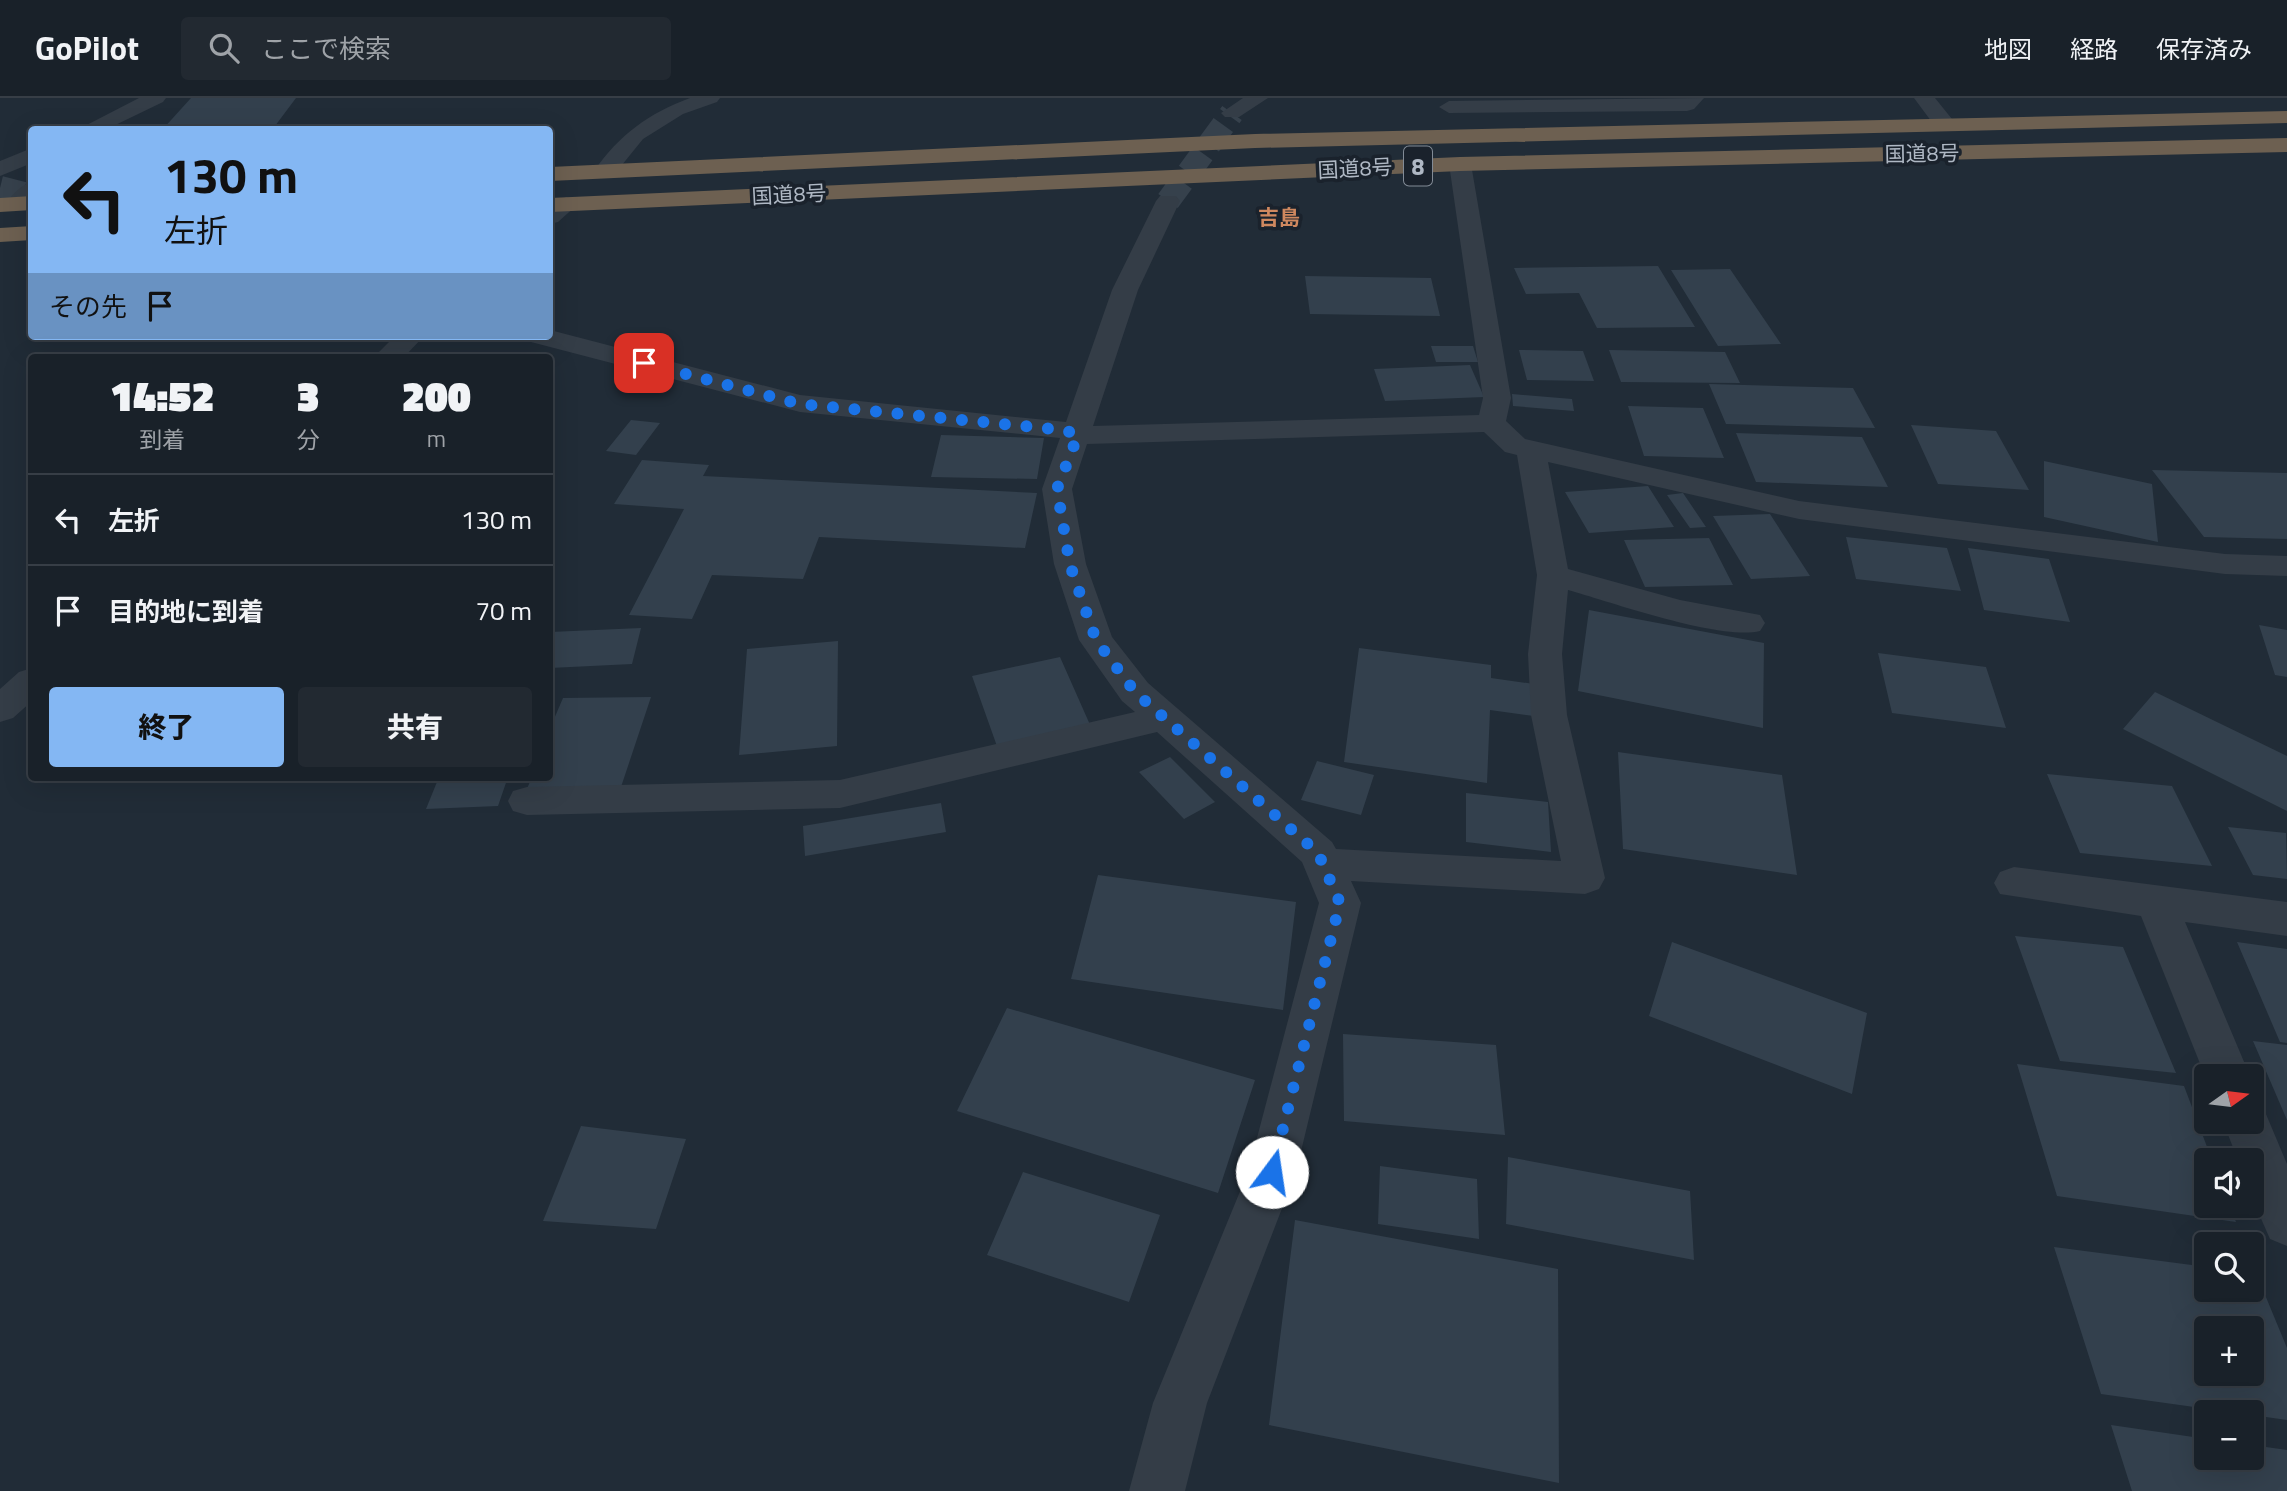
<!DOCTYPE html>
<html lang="ja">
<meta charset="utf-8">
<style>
:root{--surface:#192129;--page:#222931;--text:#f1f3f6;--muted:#9fa3a8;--line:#373e46;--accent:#84b7f3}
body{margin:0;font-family:"Titillium Web","Noto Sans JP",sans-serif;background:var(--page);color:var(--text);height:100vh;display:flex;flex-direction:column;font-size:26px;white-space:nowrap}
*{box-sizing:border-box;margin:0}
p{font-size:23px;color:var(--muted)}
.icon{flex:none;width:38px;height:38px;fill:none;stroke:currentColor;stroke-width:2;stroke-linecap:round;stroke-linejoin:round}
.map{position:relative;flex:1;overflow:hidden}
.side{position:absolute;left:28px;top:256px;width:525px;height:427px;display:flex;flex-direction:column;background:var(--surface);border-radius:7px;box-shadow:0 7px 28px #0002,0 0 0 2px var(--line)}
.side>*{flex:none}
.hud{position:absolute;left:28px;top:28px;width:525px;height:214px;border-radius:7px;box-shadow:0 7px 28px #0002,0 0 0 2px var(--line);background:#84b7f3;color:#111;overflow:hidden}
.needle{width:46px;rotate:76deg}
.tools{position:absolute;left:2194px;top:966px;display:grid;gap:14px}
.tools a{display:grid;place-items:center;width:70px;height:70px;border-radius:7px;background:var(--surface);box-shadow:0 7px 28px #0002,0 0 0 2px var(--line);font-size:35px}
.pin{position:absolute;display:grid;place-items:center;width:60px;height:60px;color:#fff;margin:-30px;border-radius:14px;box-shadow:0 4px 10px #0006}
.me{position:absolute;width:77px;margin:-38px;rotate:14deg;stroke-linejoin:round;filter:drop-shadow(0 0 5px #0008)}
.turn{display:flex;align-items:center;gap:24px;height:147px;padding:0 21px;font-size:32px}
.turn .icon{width:91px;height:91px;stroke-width:2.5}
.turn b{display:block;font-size:49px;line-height:60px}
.then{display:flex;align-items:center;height:66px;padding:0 21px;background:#0003;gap:14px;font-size:26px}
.eta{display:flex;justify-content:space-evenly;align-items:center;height:119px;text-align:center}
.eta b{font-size:42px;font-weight:800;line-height:49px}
.action{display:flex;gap:14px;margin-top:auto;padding:14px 21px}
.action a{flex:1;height:80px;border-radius:7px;background:var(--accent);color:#111;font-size:28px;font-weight:800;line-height:80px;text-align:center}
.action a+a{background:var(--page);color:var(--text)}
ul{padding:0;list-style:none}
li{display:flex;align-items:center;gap:21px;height:91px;padding:0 21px;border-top:2px solid var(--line)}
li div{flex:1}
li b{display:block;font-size:26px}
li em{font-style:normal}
header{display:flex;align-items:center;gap:42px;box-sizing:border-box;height:98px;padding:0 35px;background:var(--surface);border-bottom:2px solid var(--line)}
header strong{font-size:33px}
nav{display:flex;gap:38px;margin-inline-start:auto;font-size:24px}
.search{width:490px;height:63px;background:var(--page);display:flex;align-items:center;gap:18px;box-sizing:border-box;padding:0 24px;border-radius:7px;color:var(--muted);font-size:26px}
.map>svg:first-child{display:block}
.building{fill:#33404d;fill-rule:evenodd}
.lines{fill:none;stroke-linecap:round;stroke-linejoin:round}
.street-tunnel{stroke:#36414c;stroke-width:24;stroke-dasharray:24 11;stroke-linecap:butt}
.street{fill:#343d47;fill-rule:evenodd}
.highway{fill:#6d6051;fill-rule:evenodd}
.route{stroke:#1a73e8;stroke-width:12;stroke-dasharray:0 21.6}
.labels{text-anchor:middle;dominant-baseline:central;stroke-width:7;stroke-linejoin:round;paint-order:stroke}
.far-street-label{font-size:21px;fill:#afb8c4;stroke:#1a222c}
.far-neighbourhood-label{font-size:21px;font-weight:bold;fill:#cf885f;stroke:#1a222c}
.shield{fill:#1a222c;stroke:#828b96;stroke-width:2}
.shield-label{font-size:23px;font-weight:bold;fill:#afb8c4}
</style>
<header>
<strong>GoPilot</strong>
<div class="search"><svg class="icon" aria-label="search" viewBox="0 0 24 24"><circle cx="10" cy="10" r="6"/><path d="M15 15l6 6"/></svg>ここで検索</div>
<nav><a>地図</a><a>経路</a><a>保存済み</a></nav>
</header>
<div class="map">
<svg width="2287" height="1393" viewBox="0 0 2287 1393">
<rect width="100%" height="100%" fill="#212c37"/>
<!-- building -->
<path class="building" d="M191 0H296L272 32H162Z
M1658 168 1695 229 1597 230 1579 195 1526 196 1514 170Z
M1730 171 1781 246 1718 248 1671 172Z
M1305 178 1431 180 1440 218 1310 216Z
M1431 248H1473L1478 264H1436Z
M1519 252 1583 253 1594 283 1527 282Z
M1609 252 1725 254 1740 285 1621 284Z
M1470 267 1484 299 1385 303 1374 271Z
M1709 286 1853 290 1875 330 1726 326Z
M1512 296 1572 301 1574 313 1513 308Z
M1628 308 1703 310 1724 360 1644 358Z
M631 322 660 325 636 357 606 353Z
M1911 327 1996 333 2029 392 1938 386Z
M1736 335 1862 339 1888 389 1756 384Z
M941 337 1044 340 1037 381 931 379Z
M642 362 709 367 703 378 1037 395 1025 450 819 439 803 481 712 477 692 521 629 517 684 411 614 406Z
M2044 363 2152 386 2158 444 2044 419Z
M2152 372 2287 375V441L2204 439Z
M1648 388 1674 429 1589 435 1565 394Z
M1683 395 1706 429 1690 430 1667 397Z
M1770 416 1810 478 1751 481 1713 418Z
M1846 439 1947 450 1961 493 1856 481Z
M1709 440 1733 487 1645 489 1624 442Z
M1968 450 2049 461 2070 524 1984 512Z
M1589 512 1764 545 1763 630 1578 593Z
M2259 527 2287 532V579L2275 577Z
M641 530 632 566 550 570V534Z
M838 543 837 648 739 657 747 551Z
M1359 550 1491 567V580L1534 586V618L1490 612 1487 685 1344 664Z
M1878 555 1986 569 2006 630 1892 615Z
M1060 559 1091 629 998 651 972 578Z
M2155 594 2287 658V713L2123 631Z
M651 599 620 692 526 693 532 679H550V621H554L563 600Z
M1618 654 1782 677 1797 777 1623 751Z
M1170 659 1215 704 1184 721 1139 674Z
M1317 663 1374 677 1361 717 1301 702Z
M2047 676 2172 688 2212 768 2080 755Z
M439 679H508L498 708 426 711Z
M1466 695 1548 704 1551 754 1466 744Z
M941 705 946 734 805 758 803 728Z
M2228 729 2286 735 2287 781 2253 777Z
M1098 777 1296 804 1283 912 1071 881Z
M2015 838 2123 849 2176 975 2060 963Z
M1672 844 1867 915 1852 996 1649 918Z
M2237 844 2287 851V945L2280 944Z
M1007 910 1255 982 1218 1095 957 1013Z
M1343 936 1496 947 1505 1037 1344 1023Z
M2253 943 2287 947V1022Z
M2017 966 2184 988 2212 1062H2207V1108H2230L2236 1124 2057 1098Z
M581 1028 686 1041 656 1131 543 1123Z
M1508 1059 1690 1093 1694 1162 1506 1126Z
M1380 1068 1477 1081 1479 1141 1378 1126Z
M1023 1074 1160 1117 1129 1204 987 1157Z
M1295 1122 1558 1171 1559 1385 1269 1327Z
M2054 1149 2207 1169V1192H2252V1175H2256L2287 1250V1322L2252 1317V1314H2230L2101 1296ZM2207 1230H2252V1276H2207Z
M2111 1327 2207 1341V1360H2252V1347L2287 1352V1393H2132Z"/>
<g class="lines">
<!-- street-tunnel -->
<path class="street-tunnel" d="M0 90 32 98
M1168 103 1232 15"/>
<!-- street -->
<path class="street" d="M139 0H166L163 4 105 32H77Z
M690 0H720L717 4 683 16 643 41 613 78H597L594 73C619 37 649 15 690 0Z
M1243 0H1268L1239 19H1225L1221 15Z
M1704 0 1694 11 1687 13 1449 15 1439 9 1449 3Z
M1914 0H1935L1956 26 1953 31H1937Z
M32 50V65L0 78V63Z
M1460 59 1471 66 1511 300 1506 323 1525 341 1799 403 2225 456 2287 458V478L2225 476 1799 421 1548 364 1568 471 1680 502 1760 517 1765 525 1760 533C1721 543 1611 504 1568 492L1562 556 1567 617 1605 780 1599 791 1585 796 1351 783 1361 805 1296 1074 1207 1305 1185 1393H1129L1153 1305 1248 1074 1319 805 1302 764 1157 634 840 710 527 717 513 713 508 703 513 693 527 689 840 682 1135 614 1122 603 1079 542 1054 466 1042 391 1060 340 800 314 531 244 527 238H550V232L800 297 1066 324 1112 192 1156 103 1160 98H1176L1180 103 1138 192 1093 328 1479 317 1483 300 1449 66ZM1484 334 1505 354 1517 357 1537 477 1528 556 1531 617 1561 763 1336 751 1332 744 1148 585 1112 539 1086 466 1072 391 1087 346Z
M32 84V105L18 112 10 110 6 105C13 96 21 87 32 84Z
M566 99 574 101 578 106 558 124 550 126V108Z
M395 238H424L404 259H374Z
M32 570V603L13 620 0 624V591L19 574Z
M2014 769 2287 804V838L2185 824 2250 978H2207V983L2141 818 2000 796 1994 785 2000 774Z
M2252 1005 2263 1009 2287 1066V1148L2270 1141 2252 1100V1062H2238L2223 1024H2252Z"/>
<!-- highway -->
<path class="highway" d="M2287 13V25L1255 50 550 83V69L1255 36Z
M2287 40V54L1460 73 550 114V100L1460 59Z
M32 98V112L0 114V100Z
M32 128V142L0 144V130Z"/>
</g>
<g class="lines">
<!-- route -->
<path class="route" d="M644 265 800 306 1064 332 1078 337 1057 391 1070 467 1096 542 1135 594 1318 755 1340 805 1272 1074"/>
</g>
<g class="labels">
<!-- far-street labels -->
<g class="far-street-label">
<text transform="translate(1922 55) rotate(-1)">国道8号</text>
<text transform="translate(1355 70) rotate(-3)">国道8号</text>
<text transform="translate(789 96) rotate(-3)">国道8号</text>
</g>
<!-- far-neighbourhood labels -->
<g class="far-neighbourhood-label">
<text x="1279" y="119">吉島</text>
</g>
<!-- shield labels -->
<rect class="shield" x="1404" y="48.5" width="28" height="39" rx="5"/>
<g class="shield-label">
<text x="1418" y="68">8</text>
</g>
</g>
</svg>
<div class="tools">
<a><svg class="needle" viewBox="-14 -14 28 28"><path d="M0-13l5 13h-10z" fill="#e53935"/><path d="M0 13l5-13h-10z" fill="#9fa3a8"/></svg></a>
<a><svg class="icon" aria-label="sound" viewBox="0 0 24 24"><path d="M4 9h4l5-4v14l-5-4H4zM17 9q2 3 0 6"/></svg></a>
<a><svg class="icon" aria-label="search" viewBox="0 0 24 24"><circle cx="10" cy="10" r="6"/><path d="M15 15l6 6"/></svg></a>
<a>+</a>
<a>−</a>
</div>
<div class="pin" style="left:644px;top:265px;background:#d93025"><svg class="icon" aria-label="arrive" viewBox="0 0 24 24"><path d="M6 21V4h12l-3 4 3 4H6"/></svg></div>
<svg class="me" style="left:1272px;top:1074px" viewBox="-20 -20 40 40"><circle r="19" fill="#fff"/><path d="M0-13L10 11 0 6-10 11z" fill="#1a73e8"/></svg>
<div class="hud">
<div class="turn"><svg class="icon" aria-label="left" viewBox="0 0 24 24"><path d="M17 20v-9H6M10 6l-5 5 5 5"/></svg><div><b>130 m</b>左折</div></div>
<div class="then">その先<svg class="icon" aria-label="arrive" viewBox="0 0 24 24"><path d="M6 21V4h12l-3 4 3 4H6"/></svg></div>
</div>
<section class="side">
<div class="eta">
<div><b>14:52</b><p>到着</p></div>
<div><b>3</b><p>分</p></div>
<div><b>200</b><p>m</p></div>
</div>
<ul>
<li><svg class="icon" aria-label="left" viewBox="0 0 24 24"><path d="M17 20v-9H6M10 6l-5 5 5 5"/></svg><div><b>左折</b></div><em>130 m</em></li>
<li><svg class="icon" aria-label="arrive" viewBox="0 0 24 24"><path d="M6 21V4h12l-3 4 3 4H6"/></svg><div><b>目的地に到着</b></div><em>70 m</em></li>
</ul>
<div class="action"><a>終了</a><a>共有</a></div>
</section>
</div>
